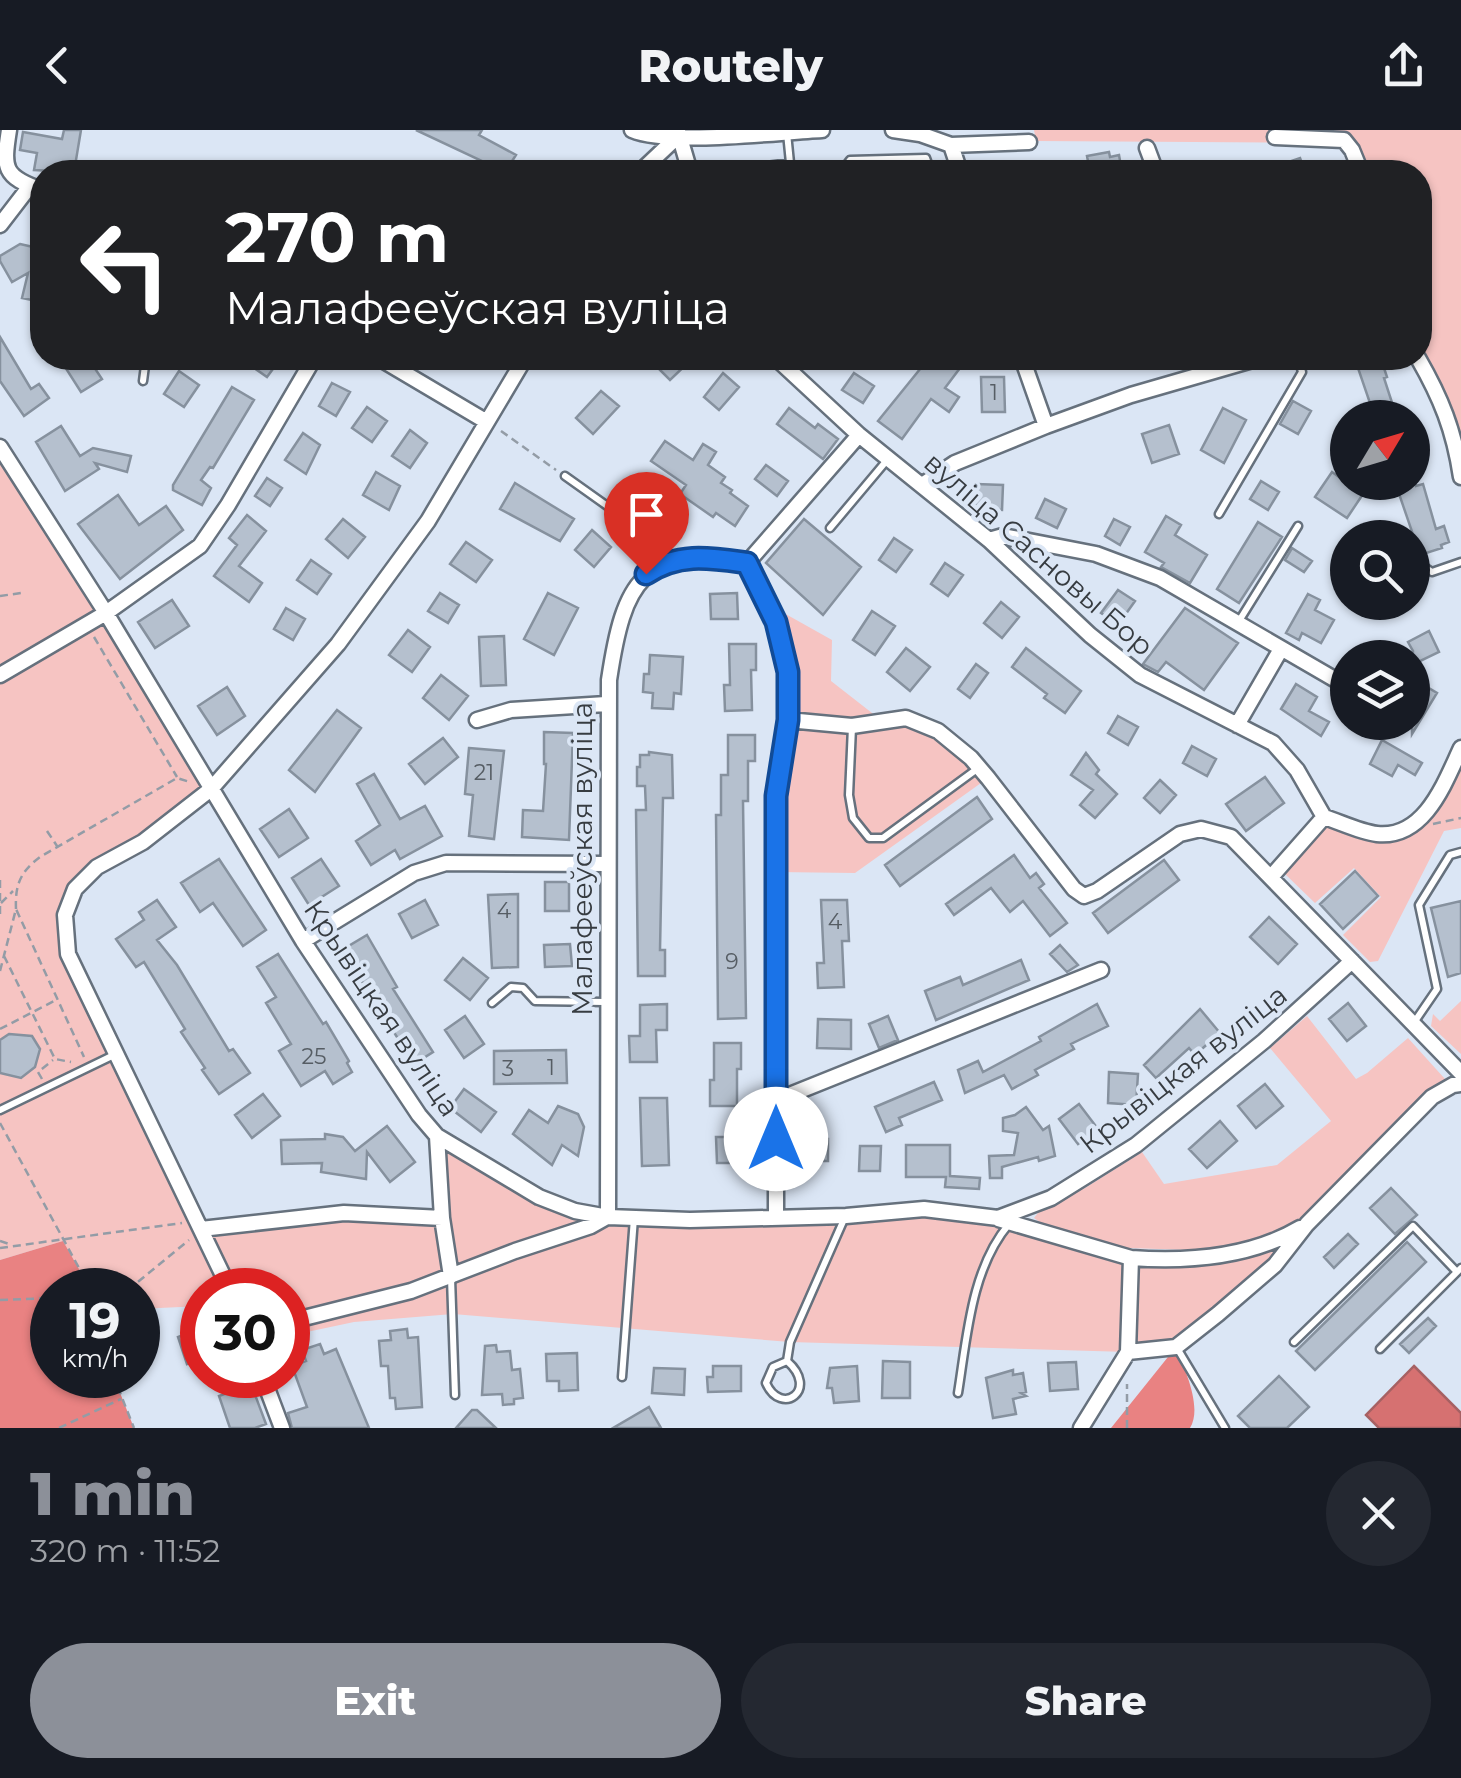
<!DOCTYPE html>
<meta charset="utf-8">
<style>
:root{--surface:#171b24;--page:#242831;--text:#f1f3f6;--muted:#9ea1a6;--accent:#8c9099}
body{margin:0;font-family:Montserrat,sans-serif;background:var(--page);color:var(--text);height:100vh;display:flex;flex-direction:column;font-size:38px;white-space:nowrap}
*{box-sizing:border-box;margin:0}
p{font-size:32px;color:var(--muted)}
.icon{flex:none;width:55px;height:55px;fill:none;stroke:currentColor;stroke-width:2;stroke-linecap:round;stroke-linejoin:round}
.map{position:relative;height:1298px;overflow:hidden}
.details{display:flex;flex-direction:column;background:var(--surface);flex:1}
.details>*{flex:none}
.banner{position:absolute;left:30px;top:30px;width:1402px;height:210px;border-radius:40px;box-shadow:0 2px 8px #0004;background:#202124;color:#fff;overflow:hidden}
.needle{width:65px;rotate:52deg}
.tools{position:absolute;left:1330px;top:270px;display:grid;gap:20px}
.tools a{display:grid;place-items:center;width:100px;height:100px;border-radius:50%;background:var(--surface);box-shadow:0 2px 8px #0004;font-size:50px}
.speed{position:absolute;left:30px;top:1138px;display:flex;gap:20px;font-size:50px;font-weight:700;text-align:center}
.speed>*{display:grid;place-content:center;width:130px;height:130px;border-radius:50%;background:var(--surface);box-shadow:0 2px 8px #0004;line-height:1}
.speed small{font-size:25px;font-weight:400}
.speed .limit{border:15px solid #d22;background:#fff;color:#111}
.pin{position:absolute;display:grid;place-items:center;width:85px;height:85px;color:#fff;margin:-102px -42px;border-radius:50% 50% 50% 0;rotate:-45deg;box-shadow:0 0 10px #0007}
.pin .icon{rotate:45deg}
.me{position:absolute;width:110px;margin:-55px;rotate:0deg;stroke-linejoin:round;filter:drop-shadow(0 0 8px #0008)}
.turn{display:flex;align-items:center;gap:35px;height:210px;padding:0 30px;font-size:45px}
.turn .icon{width:130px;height:130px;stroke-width:2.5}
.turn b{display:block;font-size:70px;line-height:85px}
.round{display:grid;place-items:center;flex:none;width:105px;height:105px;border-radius:52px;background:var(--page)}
.headline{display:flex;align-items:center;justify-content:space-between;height:170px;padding:0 30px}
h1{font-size:60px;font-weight:800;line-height:75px;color:var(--accent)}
.primary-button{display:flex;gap:20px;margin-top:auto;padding:20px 30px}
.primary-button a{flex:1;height:115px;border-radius:60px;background:var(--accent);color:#fff;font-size:40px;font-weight:800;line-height:115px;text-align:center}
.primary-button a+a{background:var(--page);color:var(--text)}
header{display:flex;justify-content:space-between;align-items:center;height:130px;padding:0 30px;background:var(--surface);font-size:45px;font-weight:800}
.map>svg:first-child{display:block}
.green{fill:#f6c4c2}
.forest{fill:#e98282}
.water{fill:#d67171;stroke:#a66163;stroke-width:2.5}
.building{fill:#b5c0ce;stroke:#86919e;stroke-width:2.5}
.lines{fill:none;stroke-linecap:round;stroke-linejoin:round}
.lane-casing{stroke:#66717d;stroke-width:11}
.street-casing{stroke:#66717d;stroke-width:19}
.path{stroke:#939ca6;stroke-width:2.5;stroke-dasharray:8 5;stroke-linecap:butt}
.lane{stroke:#fff;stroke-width:6}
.street{stroke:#fff;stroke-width:14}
.route-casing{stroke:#114b97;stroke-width:25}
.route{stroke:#1a73e8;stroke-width:18}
.labels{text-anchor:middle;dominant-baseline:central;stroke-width:8;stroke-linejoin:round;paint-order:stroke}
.number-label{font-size:22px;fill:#565d64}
.street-label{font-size:28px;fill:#373c41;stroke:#dbe6f5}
</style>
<header><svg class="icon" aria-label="back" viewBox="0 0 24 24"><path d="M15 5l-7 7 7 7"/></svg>Routely<svg class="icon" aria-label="share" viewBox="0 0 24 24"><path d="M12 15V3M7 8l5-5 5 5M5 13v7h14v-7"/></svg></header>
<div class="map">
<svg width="1461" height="1298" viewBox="0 0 1461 1298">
<rect width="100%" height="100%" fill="#dbe6f5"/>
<!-- green -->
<path class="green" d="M1034 0H1461V332L1439 255 1420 217V42H1367L1355 13 1036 11Z
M0 317 211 659 98 737 69 771 68 824 201 1099 344 1083 441 1088 437 1006 540 1067 608 1087 948 1080 1131 1128 1224 1124 1307 1094 1286 1122 1176 1217 1128 1222 790 1212 453 1184 354 1192 288 1206V1160H202V1176L138 1179V1160H91L63 1111 0 1130Z
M766 473 832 510 831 551 881 590 921 593 988 648 855 743 776 742 788 542Z
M1461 630V698L1444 701 1378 831 1370 832 1343 805 1381 767 1354 738 1315 773 1285 744 1325 692C1340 697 1356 705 1371 708 1422 720 1442 666 1461 630Z
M1461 871V924L1431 896 1433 884 1440 891Z
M1307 886 1356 949 1367 943 1408 908 1445 949 1426 963 1350 1044 1303 1089 1259 1111 1190 1120 1128 1118 1044 1095 1034 1088 1041 1079 1085 1058 1142 1022 1164 1054 1277 1035 1331 991 1270 918Z"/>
<!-- forest -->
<path class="forest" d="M63 1111 91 1160H52V1245H113L134 1298H0V1130Z
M1176 1217C1184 1238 1203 1277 1190 1298H1111Z"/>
<!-- water -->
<path class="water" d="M1414 1236 1461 1283V1298H1379L1366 1285Z"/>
<!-- building -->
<path class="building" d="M64 0H81L74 42 34 40 37 23 20 20 23 2 62 9Z
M416 0H482L479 5 516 25 505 42Z
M1109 22 1110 27 1119 25 1122 42H1090L1087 26Z
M1300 28 1305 42H1266L1265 40Z
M20 114 42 119V172L22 168 28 143 12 152 0 131V126Z
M0 207 31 259 39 254 49 268 24 286 0 251Z
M80 228H88L102 249 81 262 65 237Z
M240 228H281L267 247Z
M648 228H693L670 250Z
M929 228H945L960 238 945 258 959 267 949 282 931 269 902 309 878 291Z
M1381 229 1387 247 1384 248 1397 288H1370L1366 274 1370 273 1358 238Z
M179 241 199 255 184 277 164 264Z
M723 243 739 257 719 280 704 267Z
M854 243 874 256 863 273 842 260Z
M981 247H1004L1005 282H982Z
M332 253 350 262 336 286 319 276Z
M232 257 254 270 213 338 210 337 201 350 211 358 202 375 173 360V355Z
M601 261 619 276 593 304 576 288Z
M1293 271 1311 281 1298 304 1280 294Z
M367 277 387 291 372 312 352 298Z
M789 278 815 298 818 294 838 309 823 329 777 294Z
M1223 278 1246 290 1224 333 1201 320Z
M1169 295 1179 324 1152 333 1142 304Z
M61 296 80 326 93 318 131 326 127 342 95 333 99 339 65 361 36 312Z
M410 300 427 313 410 338 392 326Z
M303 303 320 315 306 344 285 330Z
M665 311 693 330 703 314 716 322 708 335 725 347 721 353 732 360 730 363 748 376 735 396 716 383 713 387 680 364 686 355 651 331Z
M766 335 788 351 777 366 755 349Z
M376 342 400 356 389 380 363 365Z
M1332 342 1363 364 1347 388 1315 367Z
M267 348 282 358 270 376 255 366Z
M1261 351 1279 362 1268 380 1250 369Z
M1395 352H1415L1416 356 1423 354 1436 399 1444 396 1449 412 1441 415 1442 418 1420 425Z
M515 353 574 389 560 411 500 379Z
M976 354 1003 355 1002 380 975 379Z
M118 365 139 395 166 376 183 400 120 449 78 394Z
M1045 369 1066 379 1057 398 1036 388Z
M247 385 266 401 239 436 262 453 249 472 214 446 237 415 229 408Z
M1166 386 1181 395 1175 405 1207 425 1190 453 1161 437 1164 433 1145 422Z
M343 389 365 407 348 428 326 409Z
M804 389 861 437 823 485 766 433Z
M1114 389 1130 397 1120 415 1105 406Z
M1258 392 1282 407 1239 473 1217 459Z
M592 400 611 417 594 437 575 420Z
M894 408 912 420 896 442 879 430Z
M466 412 492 430 476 452 450 434Z
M1292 418 1312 431 1304 442 1285 430Z
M311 430 331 444 317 464 297 450Z
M945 433 963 445 948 466 931 454Z
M1118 460 1135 471 1118 495 1101 483Z
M440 463 459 475 448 493 428 481Z
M548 463 578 478 554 525 524 509Z
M737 463 738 489H711L710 464Z
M1308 464 1320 470 1315 480 1334 490 1321 513 1302 503 1299 510 1286 503Z
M172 470 189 496 155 518 138 492Z
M1001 472 1019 487 1002 508 984 493Z
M286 478 305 489 293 510 274 499Z
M1185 478 1238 513 1204 560 1166 532 1158 542 1143 534Z
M872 481 895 496 875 525 853 510Z
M408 500 430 517 412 542 389 525Z
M1429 501 1439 522 1412 535 1413 521 1408 512Z
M504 506 506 555 481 556 479 507Z
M729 514H756V540H751L752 580 725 581 724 555H730Z
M906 518 930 537 910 561 887 542Z
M1026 518 1081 561 1065 583 1044 568 1047 564 1012 537Z
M650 525 683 527 681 564 674 563 673 579 652 578 653 563 643 562 644 544H649Z
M976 534 988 543 970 568 958 559Z
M441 545 468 566 449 590 423 568Z
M1412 548 1437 563 1412 604Z
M1296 554 1317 567 1309 581 1329 592 1321 606 1281 579Z
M227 557 245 586 217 605 198 576Z
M337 580 361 598 315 662 289 640Z
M1118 586 1138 597 1128 615 1108 603Z
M544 602 573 603 569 710 522 707 523 680 543 681 546 634H544Z
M728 605H755V631H748V671H743L746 888 718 889 716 685H721V645H728Z
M443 608 458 627 425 654 409 634Z
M1382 610 1422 633 1415 645 1398 635 1392 646 1370 634Z
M1192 616 1216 629 1207 646 1183 633Z
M469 618 504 621 494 709 469 706 473 665 465 664Z
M649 622 672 625 673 668H663L660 820H665V846H638L636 680H646L645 656H637V637H640V625H649Z
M1086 623 1099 640 1096 644 1117 664 1095 688 1080 675 1093 660 1071 645Z
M374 644 400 689 425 676 442 706 400 729 395 720 371 735 356 711 380 695 357 654Z
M1265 647 1284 673 1246 701 1226 674Z
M1160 650 1176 665 1160 683 1144 668Z
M977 667 992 689 900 756 885 735Z
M289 679 308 708 279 727 260 699Z
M1014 725 1030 748 1036 743 1044 754 1039 758 1067 793 1050 806 1023 771 1010 782 991 758 954 785 946 774Z
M219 729 266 800 243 816 213 773 200 782 181 753Z
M321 729 339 756 309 775 292 748Z
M1164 730 1179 750 1108 803 1093 783Z
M1355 741 1378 766 1343 799 1320 774Z
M545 752H569V781H545Z
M518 764V837L492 838 488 765Z
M157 770 176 797 157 810 177 835 229 921 233 919 250 943 219 964 202 940 205 938 181 902 185 899 144 832 136 837 116 809 144 790 139 782Z
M425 770 438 795 412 808 399 784Z
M821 770H847L849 811H842L844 857 818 858 817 833H824Z
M1461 771V843L1448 847 1431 778Z
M1269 787 1297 814 1278 834 1250 807Z
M367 805 397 857 393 859 433 922 414 934 342 820Z
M570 814 572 836 545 837 544 815Z
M1060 815 1078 835 1067 842 1050 824Z
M278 824 323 894 326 892 349 931 347 933 352 942 333 954 325 941 301 956 279 921 291 914 266 873 276 867 257 837Z
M463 828 488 848 470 870 445 850Z
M1021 830 1029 850 936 890 925 861 960 847 963 855Z
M1348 873 1366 896 1347 911 1329 889Z
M667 874V900H656L657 932H630L629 906H640V875Z
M1097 874 1108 896 1071 914 1074 919 1035 940 1038 945 1012 959 1004 945 965 963 958 940 978 931 983 942 1041 911 1039 907Z
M1200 879 1220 903 1195 925 1189 918 1156 948 1144 935Z
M465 886 484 914 464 928 445 900Z
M888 886 898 910 879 918 869 894Z
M818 889 851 890V919L817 918Z
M9 904 32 906 40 919 35 937 21 948 0 943V910Z
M714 913H741V939H737V976H710V950H714Z
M566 920 567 953 494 954V921Z
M1109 942 1138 944 1136 975 1108 973Z
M934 952 942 970 899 988 902 995 886 1002 875 977Z
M1265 954 1283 976 1256 998 1238 976Z
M464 959 496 982 481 1002 450 978Z
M263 964 280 986 252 1008 235 985Z
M640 968H667L669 1035 642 1036Z
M1079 974 1098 999 1078 1014 1059 989Z
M558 976 578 984 584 997 578 1026 562 1015 552 1035 513 1004 529 980 548 993Z
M1026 977 1043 1000 1049 996 1055 1026 1039 1031 1038 1027 1002 1037V1048H990L989 1026 1014 1025 1018 1003 1003 1001V988L1015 985Z
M1220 991 1237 1011 1207 1038 1189 1019Z
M387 996 415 1032 390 1052 367 1022 366 1049 321 1042 322 1033 282 1034 281 1010 325 1009V1004L343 1007 355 1021Z
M716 1007H743L744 1033H717Z
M803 1008 828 1009V1031H803Z
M906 1015H950V1046L980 1048 979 1059 945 1057 946 1047H906Z
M860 1016H881L880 1041H859Z
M1391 1058 1417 1085 1395 1104 1370 1078Z
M1348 1104 1358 1114 1334 1138 1324 1127Z
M1407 1112 1426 1132 1315 1240 1296 1221Z
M1428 1188 1436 1196 1409 1223 1400 1214Z
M202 1198V1228L187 1234 178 1207Z
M407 1199 408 1208 418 1207 422 1277 396 1279 395 1268H390L388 1236H381L379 1211 391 1210 390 1201Z
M320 1214 324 1224 336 1219 369 1298H292L288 1283 307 1277 292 1236 306 1231 302 1220Z
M496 1215 497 1222 510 1221 512 1240 520 1239 523 1268 514 1269V1274L503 1275 502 1264 482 1265 485 1216Z
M577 1223 578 1260 559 1261V1251H547L546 1224Z
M883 1231 910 1232V1268H882Z
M1076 1232 1078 1259 1050 1261 1048 1233Z
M713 1236H741V1261L708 1262 707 1247H713Z
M857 1236 859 1271 834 1273 832 1258H827L830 1238Z
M654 1238 685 1239 684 1265 652 1263Z
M1013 1240V1245L1023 1243 1026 1262 1021 1263 1026 1266 1013 1269 1016 1284 993 1288 986 1248Z
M1279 1246 1309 1277 1287 1298H1250L1238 1286Z
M251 1254 266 1294 255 1298H230L219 1266Z
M649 1277 661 1298H613Z
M472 1280H477L496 1298H456Z"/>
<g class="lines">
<!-- lane casing -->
<g class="lane-casing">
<path id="lane" d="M726 41 790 33 787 3
M841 42 850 30 926 28 931 42
M122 228H123
M143 251 146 228
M565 346 648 405 671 430
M1219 384 1302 242 1298 228
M830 398 888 329
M1412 429 1432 442 1461 432
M1239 491 1298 396
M852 597 849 665 853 688 869 708H883L977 639
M492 873 511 857 523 858 535 871 605 872
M1413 894 1437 859 1419 775 1450 725 1461 722
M0 980 116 924
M451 1148 455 1265
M1294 1212 1413 1096 1457 1142
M1177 1218 1225 1298
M1380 1219 1461 1138
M787 1231 773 1237 766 1253C781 1287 820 1260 787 1231L790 1212 845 1087
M622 1247 634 1088
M958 1263C967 1207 971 1139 1009 1094"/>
</g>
<!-- street casing -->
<g class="street-casing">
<path id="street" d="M9 0C3 38 3 47 42 60
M632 0C670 16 777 2 822 0
M893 0 920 4 951 15 960 42
M678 1 690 42
M1275 7 1344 10 1352 20 1361 42
M951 15 1029 12
M1147 18 1156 42
M640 42 677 7
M0 95 30 56
M379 228 487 292
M776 228 859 305 989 410 1090 505 1140 545 1273 613 1297 640 1324 687
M1022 228 1046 296
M1418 228C1441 268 1454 300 1461 347
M0 317 106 483 303 811 419 985 437 1006 539 1067 575 1081 608 1087 690 1090 846 1086 924 1079 998 1088 1051 1068 1136 1015 1264 911 1352 831
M922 355 955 333 1046 296 1131 265 1259 228
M989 410 1003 406 1096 424 1160 448 1348 557
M747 433 859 305
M0 545 106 483 200 416 228 375 314 228
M477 590 511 580 606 574
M788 590 852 596 906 588 938 601 971 628 988 648 1074 759 1084 766 1097 761 1180 704 1201 699 1231 707 1461 943
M1237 595 1281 519
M1324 687C1340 692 1360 702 1377 704 1425 709 1445 652 1461 618
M1271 747 1324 687
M303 811 414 743 446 733 608 734
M777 970 1101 840
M437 1006 442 1088 451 1146
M608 1087 609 550C624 450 642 417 747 433L776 492 788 541V590L776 666V1087
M998 1089 1131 1128C1187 1132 1251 1127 1300 1098
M201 1099 344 1083 442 1088
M230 1160 68 824 65 785 75 759 97 737 143 712 211 659 338 514 428 391 525 228
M288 1192 411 1161 515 1121 591 1096 607 1087
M1128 1222 1176 1217 1218 1184 1275 1135 1307 1094 1432 967 1453 955 1461 954
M262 1245 282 1298
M1081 1298 1128 1222 1131 1128"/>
</g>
<!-- path -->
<path class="path" d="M501 301 556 340
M0 466 21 463
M94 507 177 647
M1433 694 1461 688
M47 701 57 716
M0 750V784
M1 773 13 761
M16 779C15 755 20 742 40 727L177 648 190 652
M4 826 55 929 71 932
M0 841 16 779 84 927
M0 899 56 870
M42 949 38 942 53 930
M0 993 91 1160
M0 1111 9 1114
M0 1118 182 1093
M128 1160 189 1110
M0 1170 52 1168
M113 1245 134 1298
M59 1298 121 1269
M1127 1298V1254"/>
<!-- lane -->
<use href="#lane" class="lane"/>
<!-- street -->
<use href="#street" class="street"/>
</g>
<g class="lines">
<!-- route casing -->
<g class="route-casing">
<path id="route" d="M646 444C679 422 711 428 747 433L776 492 788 542V590L776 666V1009"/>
</g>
<!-- route -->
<use href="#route" class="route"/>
</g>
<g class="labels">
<!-- number labels -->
<g class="number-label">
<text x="994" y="262">1</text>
<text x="484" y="642">21</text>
<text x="504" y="780">4</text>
<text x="835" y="791">4</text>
<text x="732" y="831">9</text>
<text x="314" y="926">25</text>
<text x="551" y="937">1</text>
<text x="508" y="938">3</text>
</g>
<!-- street labels -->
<g class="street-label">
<text transform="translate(1039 424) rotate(41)">вуліца Сасновы Бор</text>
<text transform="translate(582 729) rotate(-90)">Малафееўская вуліца</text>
<text transform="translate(382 878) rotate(56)">Крывіцкая вуліца</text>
<text transform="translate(1183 939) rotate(-38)">Крывіцкая вуліца</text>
</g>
</g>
</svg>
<div class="tools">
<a><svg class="needle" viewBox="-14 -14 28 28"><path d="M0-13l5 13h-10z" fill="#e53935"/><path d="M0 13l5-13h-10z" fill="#9ea1a6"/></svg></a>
<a><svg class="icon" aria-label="search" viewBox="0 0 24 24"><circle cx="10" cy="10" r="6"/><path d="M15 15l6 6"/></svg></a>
<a><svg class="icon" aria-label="layers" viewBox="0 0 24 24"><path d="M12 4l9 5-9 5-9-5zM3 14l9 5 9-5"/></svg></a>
</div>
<div class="speed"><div>19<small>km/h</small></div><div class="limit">30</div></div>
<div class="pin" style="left:646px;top:444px;background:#d93025"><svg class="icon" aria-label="arrive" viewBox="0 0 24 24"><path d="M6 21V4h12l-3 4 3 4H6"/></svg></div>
<svg class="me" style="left:776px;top:1009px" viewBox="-20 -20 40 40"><circle r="19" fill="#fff"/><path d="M0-13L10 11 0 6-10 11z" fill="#1a73e8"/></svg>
<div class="banner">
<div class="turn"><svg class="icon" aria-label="left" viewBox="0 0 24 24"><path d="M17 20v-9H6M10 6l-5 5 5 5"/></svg><div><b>270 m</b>Малафееўская вуліца</div></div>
</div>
</div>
<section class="details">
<div class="headline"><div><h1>1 min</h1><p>320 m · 11:52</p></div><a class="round"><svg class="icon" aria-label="close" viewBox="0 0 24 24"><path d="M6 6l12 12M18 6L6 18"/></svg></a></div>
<div class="primary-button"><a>Exit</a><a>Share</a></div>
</section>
